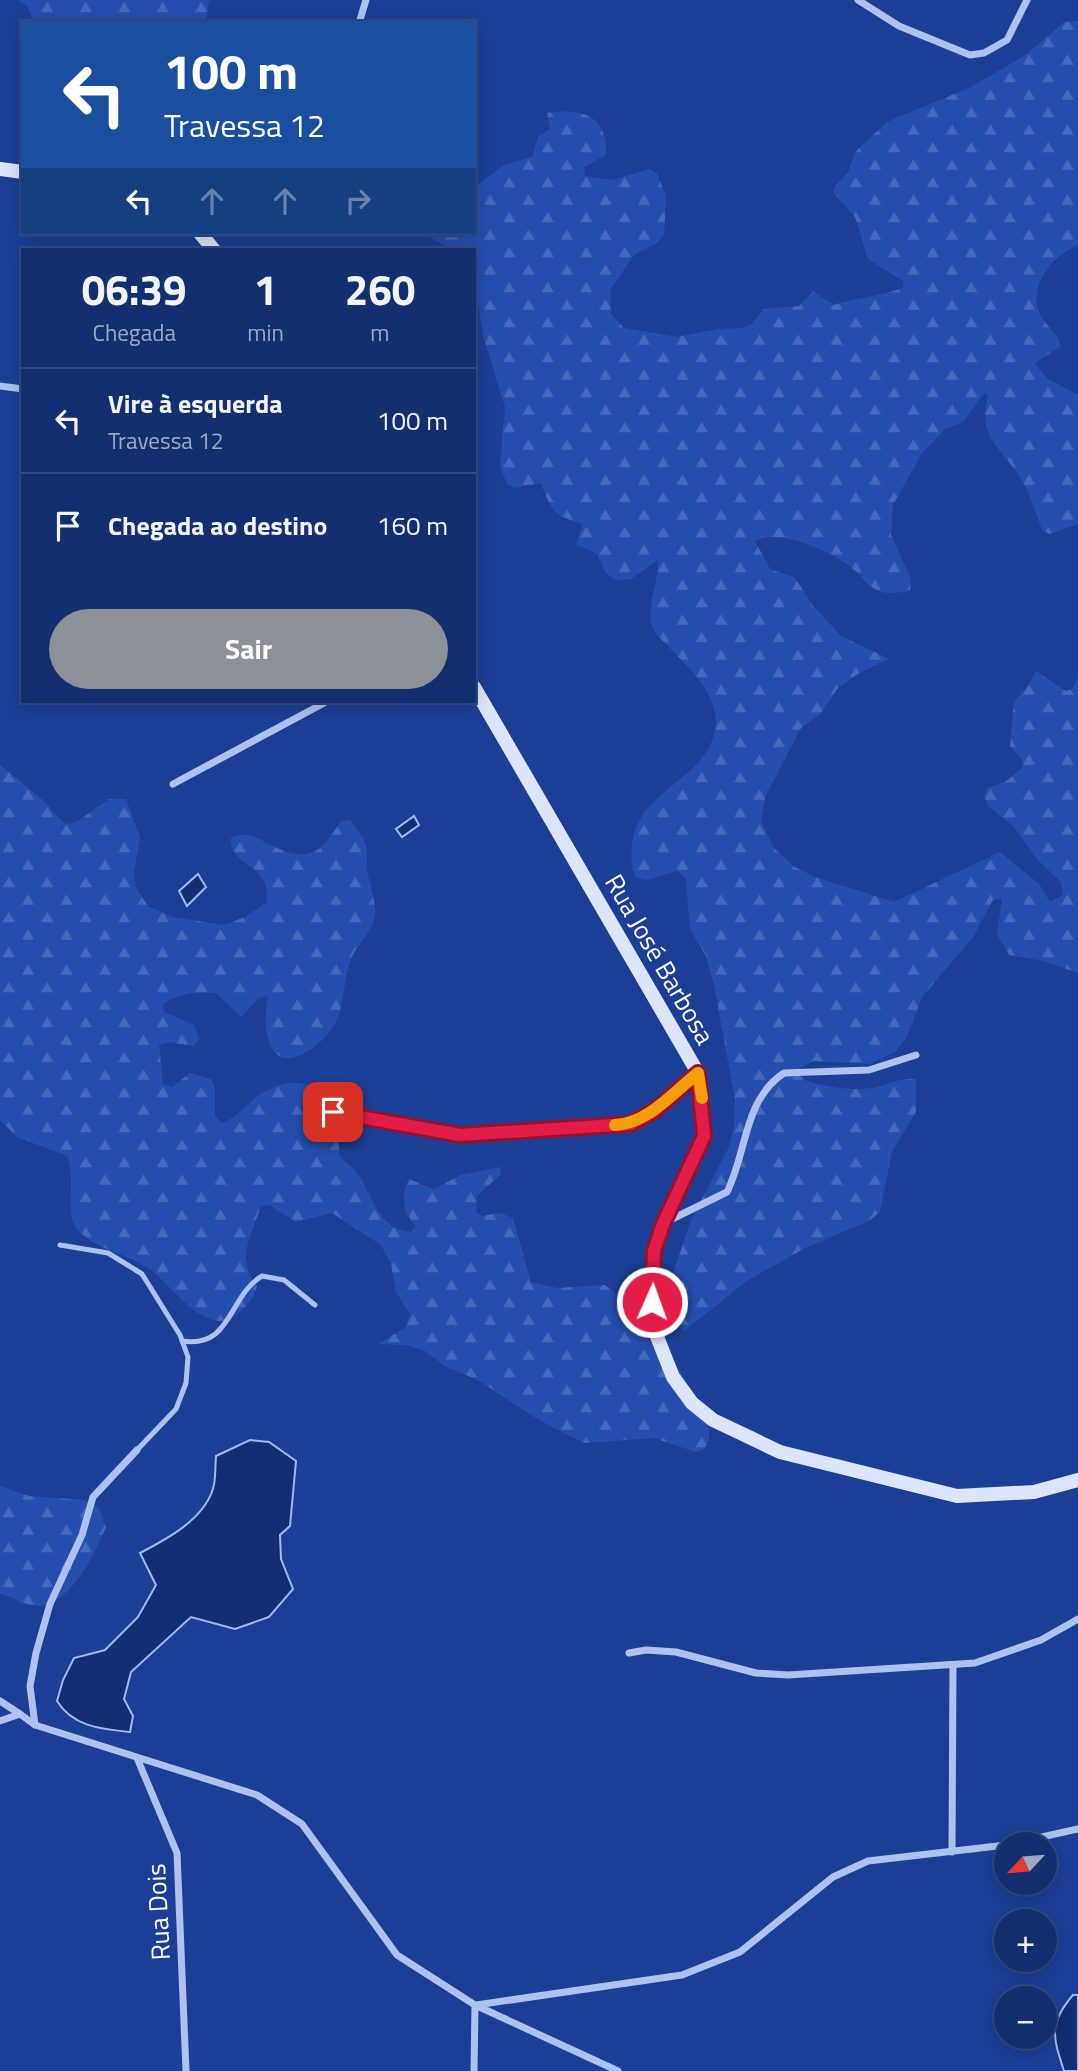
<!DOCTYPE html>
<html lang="pt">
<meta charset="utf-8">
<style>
:root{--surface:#142f70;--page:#1d3775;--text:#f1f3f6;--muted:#9da9c3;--line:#334a83;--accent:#8c9099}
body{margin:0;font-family:"Titillium Web",sans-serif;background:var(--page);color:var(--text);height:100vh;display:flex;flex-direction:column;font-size:26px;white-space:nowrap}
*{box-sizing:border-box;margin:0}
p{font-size:23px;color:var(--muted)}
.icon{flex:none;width:38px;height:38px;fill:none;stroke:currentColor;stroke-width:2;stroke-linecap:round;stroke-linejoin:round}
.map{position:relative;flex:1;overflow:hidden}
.drawer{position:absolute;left:21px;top:248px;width:455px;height:455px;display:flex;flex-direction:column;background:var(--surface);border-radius:0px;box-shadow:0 4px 18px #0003,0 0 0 2px var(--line)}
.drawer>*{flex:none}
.top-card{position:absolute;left:21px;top:21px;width:455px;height:214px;border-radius:0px;box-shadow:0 4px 18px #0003,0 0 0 2px var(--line);background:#1a4fa0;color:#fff;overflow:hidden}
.needle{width:46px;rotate:244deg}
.controls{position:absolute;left:994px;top:1832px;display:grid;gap:14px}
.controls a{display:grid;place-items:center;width:63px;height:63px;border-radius:50%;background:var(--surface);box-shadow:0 4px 18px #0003,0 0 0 2px var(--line);font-size:35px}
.pin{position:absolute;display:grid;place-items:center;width:60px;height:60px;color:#fff;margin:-30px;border-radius:14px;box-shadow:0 4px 10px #0006}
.me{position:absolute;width:77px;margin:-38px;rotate:2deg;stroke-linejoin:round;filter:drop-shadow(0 0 5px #0008)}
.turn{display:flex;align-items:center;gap:24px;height:147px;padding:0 28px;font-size:32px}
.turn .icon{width:91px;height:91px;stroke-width:2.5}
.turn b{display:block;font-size:49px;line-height:60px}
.lanes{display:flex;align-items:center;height:66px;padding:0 28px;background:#0003;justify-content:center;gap:35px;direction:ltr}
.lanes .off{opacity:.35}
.eta{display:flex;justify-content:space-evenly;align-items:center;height:119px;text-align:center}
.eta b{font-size:42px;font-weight:700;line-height:49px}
.primary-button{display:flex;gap:14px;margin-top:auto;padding:14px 28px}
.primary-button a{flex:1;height:80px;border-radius:42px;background:var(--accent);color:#fff;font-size:28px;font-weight:700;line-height:80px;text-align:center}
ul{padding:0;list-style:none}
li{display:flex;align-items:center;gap:21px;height:105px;padding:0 28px;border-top:2px solid var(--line)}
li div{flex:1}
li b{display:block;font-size:26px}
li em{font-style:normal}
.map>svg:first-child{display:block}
.forest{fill:url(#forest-firs)}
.water{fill:#122e74;stroke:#a1bbf2;stroke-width:2}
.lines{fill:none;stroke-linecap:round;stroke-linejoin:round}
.lane{stroke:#aec2f0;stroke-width:5}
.street{stroke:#aec2f0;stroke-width:7}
.secondary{stroke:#dce5fb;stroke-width:14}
.route-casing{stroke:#92132f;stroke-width:18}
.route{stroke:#e11d48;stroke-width:12}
.slow{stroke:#f59e0b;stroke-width:12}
.labels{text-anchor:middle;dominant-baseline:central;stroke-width:7;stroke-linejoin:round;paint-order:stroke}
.street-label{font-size:26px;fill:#fff;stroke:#1b3f96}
</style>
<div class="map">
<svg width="1078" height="2071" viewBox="0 0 1078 2071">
<defs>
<pattern id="forest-firs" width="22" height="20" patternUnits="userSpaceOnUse" patternTransform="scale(1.75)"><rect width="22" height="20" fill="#244faf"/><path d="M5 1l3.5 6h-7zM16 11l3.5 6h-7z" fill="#4569bb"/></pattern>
</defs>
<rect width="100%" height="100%" fill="#1b3f96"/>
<!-- forest -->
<path class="forest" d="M18 0H209L206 23H35L27 6Z
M1078 21V245C1052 255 1023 291 1043 319 1050 330 1057 332 1061 346L1035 363 1047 378 1078 395V524L1050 534 1043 531C1036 515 1031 496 1022 481 1003 448 976 438 988 396L985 392 963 422 945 429 922 453 893 505 891 535 911 579 910 591C902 592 890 594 882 592 867 588 860 573 848 565 827 550 778 528 755 541L770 569 795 578 814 607 841 636 889 659 859 673 838 688 821 713 801 728 766 795 761 820 773 847 793 866 815 877 894 902 1000 852 1039 884 1050 902 1063 895 1061 882 1037 859 1014 827 988 806 984 796 987 788 1005 782 1023 767 1022 760 1010 746 1014 702 1028 686 1036 671 1066 691 1072 689 1078 677V973L1044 961 1009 955 997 934 1002 899 993 900 973 937 922 997 907 1037 895 1052 869 1064 814 1061 800 1068V1076L804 1080C828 1087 847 1091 872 1088 888 1086 900 1076 916 1080V1112L892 1152 880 1212 869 1221 805 1248 748 1280 684 1331 666 1293 692 1218 728 1149 734 1127 735 1099 714 985 706 956 690 929 686 879 677 871 647 880 636 878C631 867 631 859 632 847 634 793 701 782 714 735 724 697 689 669 667 645 662 640 655 634 653 629 645 608 659 582 658 560L631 579 615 580 605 572 597 554 576 544 583 524C553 516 551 510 541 483L514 488 507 484 500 466 505 407 484 339 474 280V250H452L428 236V233H474V188L504 165 532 157 538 137 550 129 547 113C582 108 608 115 606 155L584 167 585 176 612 180 650 169 657 174 666 195 664 235 657 243 634 255 610 290 611 314 624 328 676 337 718 329 744 328 752 324 764 309 799 306 813 291 834 305C856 297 882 297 904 287L903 281 868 259 855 217 833 192 835 186 848 172 856 151 887 122 971 87 1027 54 1064 22Z
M0 765 44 801 65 824 75 823 109 799H126L140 838 134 872 136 888 148 906 172 917 224 925 245 917 266 903C273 862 229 868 231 838 255 821 288 872 320 848 328 842 335 829 341 821L350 820C355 828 362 835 365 843 369 850 366 861 367 869 369 884 377 903 375 917 371 934 357 944 351 959 342 981 346 1006 333 1027 320 1047 279 1079 268 1039 264 1025 266 1010 268 996L259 998 241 1017 216 993C196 992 179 992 163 1005L164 1012 194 1025 199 1038 194 1046 169 1042 159 1045 163 1084 172 1087 190 1073 211 1079 215 1087V1116L222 1123C238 1118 247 1103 261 1094 316 1061 341 1107 339 1156 346 1162 354 1169 359 1176 373 1197 380 1231 411 1232L416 1226C402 1212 401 1197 409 1179L433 1189 461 1175 500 1167 501 1174 477 1196 476 1212 482 1216 500 1213 513 1218 531 1282 557 1288 605 1285 644 1318 682 1374 709 1429V1441L704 1449 696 1452 654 1438 584 1443 539 1420 476 1379 446 1367 425 1351 406 1345 378 1344 406 1327 410 1314 396 1292 391 1264 381 1245 332 1213 296 1222 269 1205 261 1206C251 1237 235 1258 257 1286 254 1298 249 1303 240 1312 208 1343 173 1285 148 1268 127 1254 94 1249 77 1229 64 1212 77 1179 67 1156L17 1137 0 1120Z
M0 1486 29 1496 85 1500 99 1508 106 1527C96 1552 67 1614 31 1605 20 1603 11 1596 0 1594Z"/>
<!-- water -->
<path class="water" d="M414 816 419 825 402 837 396 829Z
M198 874 206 887 187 906 179 891Z
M250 1440 269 1442 296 1461 290 1526 280 1535 281 1559 293 1589 269 1617 235 1629 191 1617 131 1672 124 1699 133 1716 130 1732C102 1729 73 1727 57 1701L63 1680 74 1658 105 1650 138 1617 156 1585 140 1553C167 1539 203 1520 213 1489 216 1479 215 1467 216 1456Z
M1073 1995H1078V2071H1064C1053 2037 1048 2024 1073 1995Z"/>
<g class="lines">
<!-- lane -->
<path class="lane" d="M60 1245 108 1253 142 1274 180 1335 188 1357 186 1383 176 1409 137 1450
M182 1341C232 1349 228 1296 262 1276L284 1280 315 1305"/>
<!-- street -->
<path class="street" d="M858 0 899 26 970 55 984 53 1007 40 1027 0
M359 23 366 0
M0 386 23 389
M173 784 326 702
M333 1112 460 1135 630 1124 654 1111 697 1074
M666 1222 727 1192C747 1152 744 1099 784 1073L869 1070 916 1055
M629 1653 646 1650 676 1652 756 1673 788 1675 975 1663 1041 1640 1078 1619
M0 1701 20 1714
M0 1721 20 1714 35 1725 257 1795 302 1824 397 1955 475 2005 618 2071
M35 1725 30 1686 36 1653 50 1604 82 1535 93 1497 137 1450
M137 1758 177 1853 186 2071
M1010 1844 1078 1829
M952 1852 953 1665
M476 2005 682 1975 740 1952 833 1877 868 1861 1006 1845
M474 2071 475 2005"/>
<!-- secondary -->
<path class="secondary" d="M0 169 23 172
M200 233 214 250
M474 687 698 1073 704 1136 663 1224 654 1251 651 1285 656 1334 673 1377 692 1403 713 1420 780 1452 957 1496 1034 1492 1078 1480"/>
</g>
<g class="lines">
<!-- route casing -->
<g class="route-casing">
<path id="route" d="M333 1112 460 1135 630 1124 654 1111 698 1073 704 1136 663 1224 654 1251 652 1302"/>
</g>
<!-- route -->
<use href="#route" class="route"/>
<!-- slow -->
<path class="slow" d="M615 1125C649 1123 672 1093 698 1073L702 1098"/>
</g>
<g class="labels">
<!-- street labels -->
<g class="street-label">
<text transform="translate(660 959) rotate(60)">Rua José Barbosa</text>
<text transform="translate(158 1912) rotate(-93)">Rua Dois</text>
</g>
</g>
</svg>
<div class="controls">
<a><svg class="needle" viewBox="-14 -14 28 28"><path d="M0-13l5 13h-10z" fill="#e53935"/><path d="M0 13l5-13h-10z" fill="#9da9c3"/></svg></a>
<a>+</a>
<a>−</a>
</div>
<div class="pin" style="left:333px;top:1112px;background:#d93025"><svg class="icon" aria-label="arrive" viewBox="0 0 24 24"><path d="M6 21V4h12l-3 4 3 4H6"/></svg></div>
<svg class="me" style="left:652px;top:1302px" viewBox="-20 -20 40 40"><circle r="17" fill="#e11d48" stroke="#fff" stroke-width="3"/><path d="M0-11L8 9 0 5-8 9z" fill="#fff"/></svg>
<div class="top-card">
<div class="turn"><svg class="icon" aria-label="left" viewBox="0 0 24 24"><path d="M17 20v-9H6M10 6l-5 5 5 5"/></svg><div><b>100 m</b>Travessa 12</div></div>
<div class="lanes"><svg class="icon" aria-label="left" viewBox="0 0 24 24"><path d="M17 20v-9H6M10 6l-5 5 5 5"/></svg><svg class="icon off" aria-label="ahead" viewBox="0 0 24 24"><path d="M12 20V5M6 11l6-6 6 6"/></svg><svg class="icon off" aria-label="ahead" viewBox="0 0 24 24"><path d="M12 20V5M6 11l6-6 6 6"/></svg><svg class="icon off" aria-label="right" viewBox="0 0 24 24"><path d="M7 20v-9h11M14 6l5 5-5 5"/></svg></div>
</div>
<section class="drawer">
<div class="eta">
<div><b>06:39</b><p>Chegada</p></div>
<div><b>1</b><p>min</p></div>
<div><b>260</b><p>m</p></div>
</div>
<ul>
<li><svg class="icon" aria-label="left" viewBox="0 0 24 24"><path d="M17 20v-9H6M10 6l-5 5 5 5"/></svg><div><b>Vire à esquerda</b><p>Travessa 12</p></div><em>100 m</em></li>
<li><svg class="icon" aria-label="arrive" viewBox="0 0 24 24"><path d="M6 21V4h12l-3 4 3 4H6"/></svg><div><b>Chegada ao destino</b></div><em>160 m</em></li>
</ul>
<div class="primary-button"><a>Sair</a></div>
</section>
</div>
